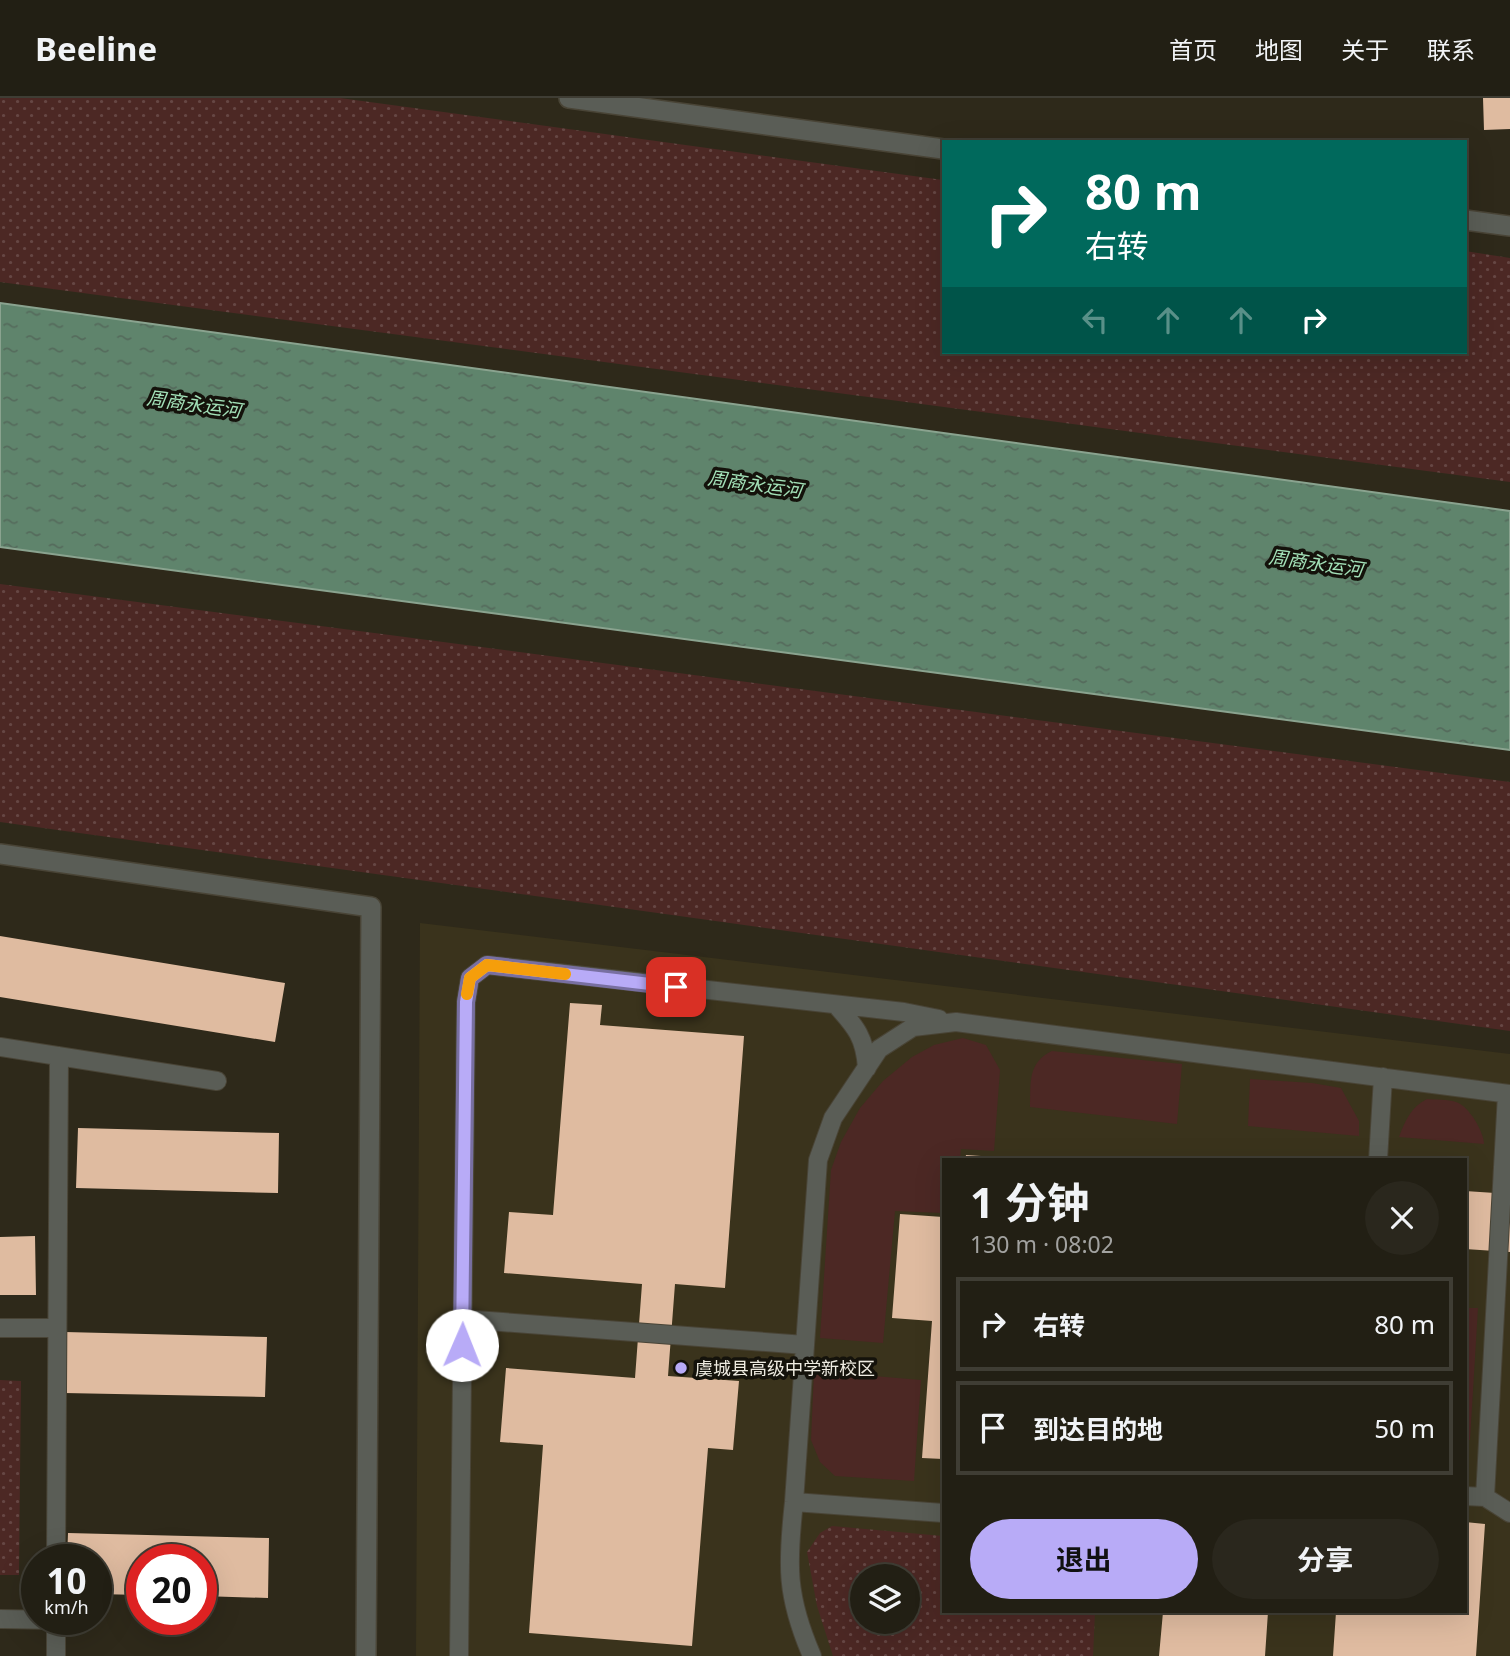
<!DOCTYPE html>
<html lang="zh">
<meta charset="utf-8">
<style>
:root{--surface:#221f14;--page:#2a271d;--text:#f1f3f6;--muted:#a2a2a0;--line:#3f3d34;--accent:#b8abf7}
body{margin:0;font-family:"Noto Sans","Noto Sans SC",sans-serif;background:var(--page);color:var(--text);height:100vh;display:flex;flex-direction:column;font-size:26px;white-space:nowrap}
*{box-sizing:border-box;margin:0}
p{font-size:23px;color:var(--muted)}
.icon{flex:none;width:38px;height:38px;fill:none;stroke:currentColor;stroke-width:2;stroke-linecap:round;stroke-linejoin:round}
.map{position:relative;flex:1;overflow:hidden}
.drawer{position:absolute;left:942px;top:1060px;width:525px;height:455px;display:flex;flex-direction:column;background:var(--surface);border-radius:0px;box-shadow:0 7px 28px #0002,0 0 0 2px var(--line)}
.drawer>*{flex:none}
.hud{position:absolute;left:942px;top:42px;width:525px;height:214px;border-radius:0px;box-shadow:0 7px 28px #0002,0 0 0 2px var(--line);background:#00695c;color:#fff;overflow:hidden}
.fabs{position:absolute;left:850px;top:1466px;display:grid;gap:14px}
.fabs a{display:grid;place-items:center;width:70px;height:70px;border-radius:50%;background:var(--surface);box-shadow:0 7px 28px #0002,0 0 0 2px var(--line);font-size:35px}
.speed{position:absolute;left:21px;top:1446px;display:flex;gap:14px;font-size:35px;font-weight:700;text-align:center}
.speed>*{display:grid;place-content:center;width:91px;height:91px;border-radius:50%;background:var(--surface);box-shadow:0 7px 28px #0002,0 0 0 2px var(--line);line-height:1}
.speed small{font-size:18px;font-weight:400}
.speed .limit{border:10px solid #d22;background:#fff;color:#111}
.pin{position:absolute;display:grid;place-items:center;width:60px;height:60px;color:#fff;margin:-30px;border-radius:14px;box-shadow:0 4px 10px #0006}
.me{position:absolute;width:77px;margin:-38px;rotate:1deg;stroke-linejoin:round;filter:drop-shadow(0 0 5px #0008)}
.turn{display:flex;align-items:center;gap:24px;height:147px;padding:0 28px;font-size:32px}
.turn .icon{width:91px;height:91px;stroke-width:2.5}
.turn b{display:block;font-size:49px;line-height:60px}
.lanes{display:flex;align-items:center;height:66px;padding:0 28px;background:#0003;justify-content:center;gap:35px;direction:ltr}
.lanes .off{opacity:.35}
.round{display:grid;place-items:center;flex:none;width:74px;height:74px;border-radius:37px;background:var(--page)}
.head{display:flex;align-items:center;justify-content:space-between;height:119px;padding:0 28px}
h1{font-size:42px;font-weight:700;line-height:52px}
.action{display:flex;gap:14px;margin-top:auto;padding:14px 28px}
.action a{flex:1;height:80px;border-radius:42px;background:var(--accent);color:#111;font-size:28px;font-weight:700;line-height:80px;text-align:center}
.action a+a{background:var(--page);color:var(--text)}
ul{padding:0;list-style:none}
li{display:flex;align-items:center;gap:21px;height:94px;margin:0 14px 10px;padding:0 14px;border:4px solid var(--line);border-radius:0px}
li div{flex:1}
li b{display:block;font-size:26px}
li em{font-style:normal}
header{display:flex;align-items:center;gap:42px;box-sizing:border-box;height:98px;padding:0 35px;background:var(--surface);border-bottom:2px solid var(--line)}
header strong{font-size:33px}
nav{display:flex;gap:38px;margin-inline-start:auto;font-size:24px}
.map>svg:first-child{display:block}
.built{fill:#3a331c;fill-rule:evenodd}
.grass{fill:#4c2824}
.park{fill:url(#park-dots);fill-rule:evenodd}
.water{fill:url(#water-ripples);stroke:#8aa38f;stroke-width:2}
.building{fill:#dfbba0}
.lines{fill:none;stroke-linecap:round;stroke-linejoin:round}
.service-casing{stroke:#494436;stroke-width:20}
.minor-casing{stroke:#494436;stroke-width:22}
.tertiary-casing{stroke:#494436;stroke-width:22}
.service{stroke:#5a5d56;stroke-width:18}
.minor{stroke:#5a5d56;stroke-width:19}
.tertiary{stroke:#5a5d56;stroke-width:19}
.route-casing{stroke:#786fa1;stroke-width:18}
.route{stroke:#b8abf7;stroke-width:12}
.slow{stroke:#f59e0b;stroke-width:12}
.poi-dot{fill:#b8abf7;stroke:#14120b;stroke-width:2.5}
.labels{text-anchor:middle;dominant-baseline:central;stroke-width:7;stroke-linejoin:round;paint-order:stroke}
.poi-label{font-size:18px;fill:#eeebe1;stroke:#14120b;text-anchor:start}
.water-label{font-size:19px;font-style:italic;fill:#a3e1b8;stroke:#14120b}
</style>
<header>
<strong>Beeline</strong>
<nav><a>首页</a><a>地图</a><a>关于</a><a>联系</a></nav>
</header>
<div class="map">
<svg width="1510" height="1558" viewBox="0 0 1510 1558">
<defs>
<pattern id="park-dots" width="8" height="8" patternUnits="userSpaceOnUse" patternTransform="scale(1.75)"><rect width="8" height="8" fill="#4c2824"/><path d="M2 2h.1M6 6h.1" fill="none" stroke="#664744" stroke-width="1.8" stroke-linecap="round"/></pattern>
<pattern id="water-ripples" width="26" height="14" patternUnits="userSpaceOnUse" patternTransform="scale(1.75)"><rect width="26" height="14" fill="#5f846c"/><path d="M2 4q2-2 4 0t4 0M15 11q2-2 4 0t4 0" fill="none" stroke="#556b5c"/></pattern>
</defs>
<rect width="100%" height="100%" fill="#2e291a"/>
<!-- built -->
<path class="built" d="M420 825 1510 956V1558H416ZM943 1062H1465V1514H943ZM863 1479H908V1524H863Z"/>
<!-- grass -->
<path class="grass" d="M963 940 986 947 1000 972 994 1053 961 1051 960 1062H943V1115L895 1113 883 1245 820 1240 831 1072 841 1044 860 1010 883 983 912 959 934 947Z
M1052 953 1182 966 1177 1026 1030 1009C1031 985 1027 965 1052 953Z
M1250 981 1312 985 1341 990 1359 1023V1038L1248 1028Z
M1427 1001C1435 1002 1448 1001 1456 1004 1469 1008 1484 1034 1484 1046L1399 1039C1405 1023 1411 1009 1427 1001Z
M1465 1210H1478L1470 1342H1465Z
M814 1273 921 1282 914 1383 835 1378 820 1364 811 1342Z"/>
<!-- park -->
<path class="park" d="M0 0H340L943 82V254H1465V153L1510 160V384L0 184Z
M0 486 1510 684V933L0 724Z
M0 1282 21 1283 19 1477H0Z
M832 1428 943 1438V1514H1095L1093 1558H833L817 1508 807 1454 820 1435ZM863 1479H908V1524H863Z"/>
<!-- water -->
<path class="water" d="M0 205 1510 413V652L0 449Z"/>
<!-- building -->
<path class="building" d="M1483 0H1510V31L1484 32Z
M0 838 285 885 275 944 0 899Z
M570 905 602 907 600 927 744 938 725 1190 675 1186 668 1278 739 1283 733 1352 708 1350 692 1548 529 1535 543 1347 500 1344 506 1270 635 1280 642 1186 504 1175 509 1114 553 1117Z
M78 1030 279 1035 278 1095 76 1090Z
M966 1057 1011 1060V1062H965Z
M1465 1093 1510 1096V1154L1465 1151Z
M900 1116 943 1119V1361L922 1360 932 1223 892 1220Z
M35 1138 36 1197H0V1139Z
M65 1234 267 1239 265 1299 64 1295Z
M1465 1424 1485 1426 1476 1558H1333L1336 1514H1465Z
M68 1435 269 1440 268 1500 201 1498V1461H142V1497L96 1496V1461H67Z
M1163 1514H1268L1265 1558H1159Z"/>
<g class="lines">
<!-- service casing -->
<g class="service-casing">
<path id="service" d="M837 908C856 929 865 940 867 970
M0 949 217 983
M1378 1062 1383 979
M462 1221 805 1247
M0 1230H57
M1465 1398 1485 1399 1510 1415
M1485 1399 1507 996
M794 1404 943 1415
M56 1461 59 958
M0 1521 56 1522
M56 1558V1521
M459 1558 466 904 470 880 487 867 904 914 939 921
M812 1558C786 1498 787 1467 794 1404L818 1062 833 1020 879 951 913 929 956 924 1510 996"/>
</g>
<!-- minor casing -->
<g class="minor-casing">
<path id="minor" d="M569 0 943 51
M1465 122 1510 128"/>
</g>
<!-- tertiary casing -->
<g class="tertiary-casing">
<path id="tertiary" d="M0 756 371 809 366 1558"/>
</g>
<!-- service -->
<use href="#service" class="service"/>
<!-- minor -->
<use href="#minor" class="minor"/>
<!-- tertiary -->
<use href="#tertiary" class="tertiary"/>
</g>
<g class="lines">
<!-- route casing -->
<g class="route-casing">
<path id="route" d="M462 1247 466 904 470 880 487 867 676 889"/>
</g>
<!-- route -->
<use href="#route" class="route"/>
<!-- slow -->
<path class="slow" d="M467 896 470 880 487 867 565 876"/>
</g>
<!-- markers -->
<circle class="poi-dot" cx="681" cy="1270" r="7"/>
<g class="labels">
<!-- poi labels -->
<g class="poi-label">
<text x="695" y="1270">虞城县高级中学新校区</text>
</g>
<!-- water labels -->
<g class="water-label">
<text transform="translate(194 306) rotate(8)">周商永运河</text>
<text transform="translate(755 386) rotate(8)">周商永运河</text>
<text transform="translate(1316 465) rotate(8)">周商永运河</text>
</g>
</g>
</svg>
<div class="fabs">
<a><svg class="icon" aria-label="layers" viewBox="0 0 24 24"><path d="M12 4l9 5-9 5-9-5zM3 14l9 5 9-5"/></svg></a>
</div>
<div class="speed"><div>10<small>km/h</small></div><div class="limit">20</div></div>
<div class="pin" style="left:676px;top:889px;background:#d93025"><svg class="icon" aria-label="arrive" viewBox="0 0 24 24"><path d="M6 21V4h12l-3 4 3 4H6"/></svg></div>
<svg class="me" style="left:462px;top:1247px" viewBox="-20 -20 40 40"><circle r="19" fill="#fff"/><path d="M0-13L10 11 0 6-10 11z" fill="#b8abf7"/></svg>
<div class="hud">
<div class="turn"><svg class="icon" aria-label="right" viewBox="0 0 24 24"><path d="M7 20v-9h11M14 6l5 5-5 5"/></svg><div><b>80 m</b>右转</div></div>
<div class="lanes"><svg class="icon off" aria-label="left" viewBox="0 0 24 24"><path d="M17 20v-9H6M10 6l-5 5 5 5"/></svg><svg class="icon off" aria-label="ahead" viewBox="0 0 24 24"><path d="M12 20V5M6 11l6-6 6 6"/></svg><svg class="icon off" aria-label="ahead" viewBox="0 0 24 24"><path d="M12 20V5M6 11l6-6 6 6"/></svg><svg class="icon" aria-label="right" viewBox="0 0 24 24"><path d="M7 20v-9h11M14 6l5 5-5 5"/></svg></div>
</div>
<section class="drawer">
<div class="head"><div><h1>1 分钟</h1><p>130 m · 08:02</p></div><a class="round"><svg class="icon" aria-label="close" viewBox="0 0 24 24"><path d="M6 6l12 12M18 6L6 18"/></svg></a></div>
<ul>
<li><svg class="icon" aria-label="right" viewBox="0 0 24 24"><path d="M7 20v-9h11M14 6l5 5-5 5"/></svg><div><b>右转</b></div><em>80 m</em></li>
<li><svg class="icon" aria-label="arrive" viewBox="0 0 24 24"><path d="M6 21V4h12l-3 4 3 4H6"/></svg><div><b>到达目的地</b></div><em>50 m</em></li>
</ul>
<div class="action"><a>退出</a><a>分享</a></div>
</section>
</div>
